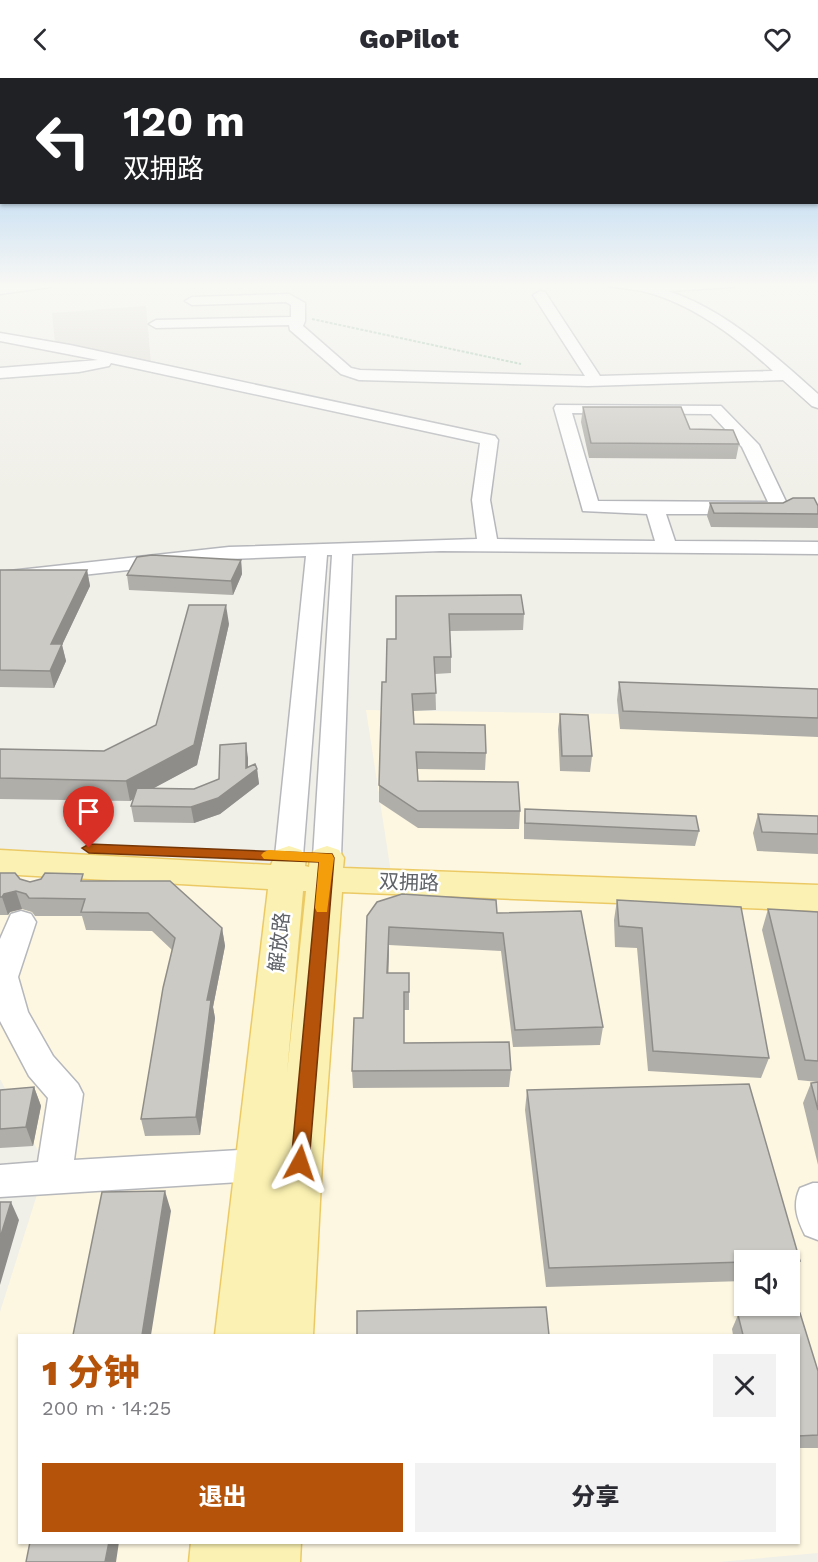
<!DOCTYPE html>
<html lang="zh">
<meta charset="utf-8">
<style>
:root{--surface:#fff;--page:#f2f2f3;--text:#2b2b33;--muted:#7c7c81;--accent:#b45309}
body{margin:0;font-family:"Work Sans","Noto Sans SC",sans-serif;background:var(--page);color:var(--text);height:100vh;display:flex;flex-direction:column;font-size:22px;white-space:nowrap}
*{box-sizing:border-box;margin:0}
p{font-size:20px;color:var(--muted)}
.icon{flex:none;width:33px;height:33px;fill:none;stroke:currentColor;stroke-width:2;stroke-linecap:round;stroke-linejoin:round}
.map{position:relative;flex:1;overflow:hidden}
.drawer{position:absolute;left:18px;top:1256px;width:782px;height:210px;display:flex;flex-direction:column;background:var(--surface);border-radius:0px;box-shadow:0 2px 4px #0004}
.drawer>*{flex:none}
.hud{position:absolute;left:0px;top:0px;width:819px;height:126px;box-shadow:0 2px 4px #0004;background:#202124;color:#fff;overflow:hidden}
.controls{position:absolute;left:734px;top:1172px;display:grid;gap:12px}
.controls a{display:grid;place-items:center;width:66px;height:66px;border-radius:0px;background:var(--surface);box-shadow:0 2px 4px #0004;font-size:30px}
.pin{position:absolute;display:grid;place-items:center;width:51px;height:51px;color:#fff;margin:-62px -26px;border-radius:50% 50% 50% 0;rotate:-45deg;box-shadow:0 0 6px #0007}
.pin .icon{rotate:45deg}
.me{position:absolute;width:66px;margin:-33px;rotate:5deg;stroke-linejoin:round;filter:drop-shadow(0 0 4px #0008)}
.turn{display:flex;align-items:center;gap:21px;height:126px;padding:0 24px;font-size:27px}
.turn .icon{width:78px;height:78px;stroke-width:2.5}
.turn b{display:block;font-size:42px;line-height:51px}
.round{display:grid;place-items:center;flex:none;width:63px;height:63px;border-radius:0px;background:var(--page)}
.overview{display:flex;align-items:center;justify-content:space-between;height:102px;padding:0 24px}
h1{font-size:36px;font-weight:800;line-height:45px;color:var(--accent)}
.button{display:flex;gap:12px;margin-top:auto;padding:12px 24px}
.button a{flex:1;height:69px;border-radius:0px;background:var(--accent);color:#fff;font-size:24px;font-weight:800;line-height:69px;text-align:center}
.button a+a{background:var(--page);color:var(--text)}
header{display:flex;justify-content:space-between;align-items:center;height:78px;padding:0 24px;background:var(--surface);font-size:27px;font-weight:800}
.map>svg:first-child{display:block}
.commercial{fill:#fdf7e1;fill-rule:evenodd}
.education{fill:#e0ded6}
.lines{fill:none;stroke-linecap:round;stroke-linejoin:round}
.minor-casing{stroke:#b5b7bb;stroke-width:3}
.major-casing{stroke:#ebca66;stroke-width:3}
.path{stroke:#9ec4aa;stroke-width:2;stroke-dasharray:3 1.5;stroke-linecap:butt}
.minor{fill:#fff;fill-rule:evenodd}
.major{fill:#fbf1b2;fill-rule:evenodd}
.wall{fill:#afaea9}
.shaded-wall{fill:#8f8d89}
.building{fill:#cccac4;stroke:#8f8d89;stroke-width:1.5}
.route{fill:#b45309;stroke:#753606;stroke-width:1.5}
.slow{fill:#f59e0b}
.labels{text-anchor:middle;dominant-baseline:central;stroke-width:5;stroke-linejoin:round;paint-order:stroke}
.street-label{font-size:20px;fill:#5f6267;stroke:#fff}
</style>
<header><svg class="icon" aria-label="back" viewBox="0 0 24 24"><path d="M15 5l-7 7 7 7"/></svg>GoPilot<svg class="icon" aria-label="heart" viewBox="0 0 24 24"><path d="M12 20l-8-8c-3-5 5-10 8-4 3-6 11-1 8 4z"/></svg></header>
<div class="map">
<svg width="818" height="1484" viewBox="0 0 818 1484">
<rect width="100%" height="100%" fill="#f0efe8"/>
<!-- commercial -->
<path class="commercial" d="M366 632 818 639V1475L719 1484H0V1234L46 1088 0 1001V799L3 793 393 808ZM744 1182H789V1227H744ZM20 1257H798V1464H20Z"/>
<!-- education -->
<path class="education" d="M146 228 151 286 55 265 52 235Z"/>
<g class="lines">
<!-- minor casing -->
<g class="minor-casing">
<path id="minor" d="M23 205H57L50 209 0 216V208Z
M607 205 650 207 739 205 733 209 668 213C726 232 774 277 818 316V330L812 328 783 302 588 308 359 302 341 296 290 252 289 247 156 250 149 246 156 242 291 239V227L286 224 192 227 185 223 192 219 289 216 305 225V243L303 248 351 290 360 292 585 298 533 217 540 213 545 214 600 298 773 293C736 259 692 225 642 213 631 211 620 210 609 208Z
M0 255 70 267 495 358 498 362 490 422 497 461 655 463 647 436 583 433 554 330 556 327 721 328 759 367 789 430 787 434 780 436H666L675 463 818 464V476L441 473 352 476 341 779 337 786 327 789 317 786 313 779 332 477H327L303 778 299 785 289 788 279 785 275 778 306 478 229 481 0 506V494L229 469 477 461 472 422 480 365 111 285 109 288 79 294 0 300V290L98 282 0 263ZM572 335 711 336 742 369 768 424 598 423Z
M21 833 31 836 36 844 18 899 28 934 53 978 78 1006 83 1016 74 1082 272 1070 285 1075 290 1086 285 1097 272 1102 0 1119V1087L38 1084 48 1020 29 998 0 943V861L11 836Z
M813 1105H818V1162L805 1157C797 1141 792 1127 800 1110Z"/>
</g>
<!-- major casing -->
<g class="major-casing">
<path id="major" d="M289 768 301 772 306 780 305 788 309 789 310 780 315 772 327 768 339 772 344 780 343 790 818 807V833L342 814 322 1085 313 1257H215L268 811 0 796V772L271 787 277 772ZM303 813H306L287 995Z
M191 1464H301L300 1484H189Z"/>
</g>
<!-- path -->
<path class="path" d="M312 241 521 286"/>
<!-- minor -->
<use href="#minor" class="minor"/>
<!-- major -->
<use href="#major" class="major"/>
</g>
<!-- wall -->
<path class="wall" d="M583 329 690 351 739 366 736 381 589 380 581 344Z
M710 425 818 428V450L711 449 707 438Z
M241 482 242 496 233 517 129 512 127 497Z
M0 492H87L90 508 62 567 66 583 54 610 0 609Z
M396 518 524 536 523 552 450 553 451 579V595L435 596 436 632 413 633 414 646 486 675 485 692 417 691 418 703 520 733 519 751 418 750 379 724V707L386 604 396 561Z
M229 546 197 687 153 710 194 711 219 701 246 665 248 689 257 691 259 706 220 736 194 745 134 744 131 728 133 721 130 723 0 721V671L104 673 156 647Z
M619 604 818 611V659L620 651 617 622Z
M560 636 592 678 590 694 560 693 558 651Z
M525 731 699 753 695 768 524 761V746Z
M758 736 818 738V776L757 773 753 755Z
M0 795 30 804 85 803 222 850 225 868 213 929 215 940 200 1057 145 1058 141 1041 172 872 152 853 86 852 82 838H35L32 834 22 831 10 834 8 837H0Z
M617 822 769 980 761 1000 648 993 637 870 615 869 614 842Z
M768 831 818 834V1004L798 1002 762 852Z
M497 835 603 949 600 967 513 969 501 873 389 867 388 895H409V932H404V965L511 992 509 1009 353 1010 352 993 363 940 367 838Z
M818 1004V1087L803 1025 811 1005Z
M34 1009 41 1028 33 1068 0 1070V1012Z
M527 1012 800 1183 791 1202H789V1182H744V1203L546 1209 525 1032Z
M800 1235 818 1293V1370H798V1257H733L732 1251 738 1237Z"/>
<!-- shaded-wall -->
<path class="shaded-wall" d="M241 482 242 496 233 517 231 503Z
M87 492 90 508 62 567 66 583 54 610 50 593 51 566Z
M226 527 229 546 197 687 130 723 126 703Z
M246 665 248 680V698L257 691 259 706 220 736 194 745 191 729 246 690Z
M16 813 22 831 10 834 8 837 2 819 4 816Z
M389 849V867L388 912 387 895Z
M222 850 225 868 213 929 215 940 200 1057 196 1039 207 922Z
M34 1009 41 1028 33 1068 26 1049Z
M165 1113 171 1133 151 1257H142Z
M11 1124 19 1142 0 1207V1160Z
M109 1464H119L116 1484H105Z"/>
<!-- building -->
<path class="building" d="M583 329H681L690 351 733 352 739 366 591 365Z
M793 420H814L818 428V436L714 435 710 425H783Z
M152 477 241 482 231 503 127 497 137 479Z
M0 492H87L51 566H62L50 593 0 592Z
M521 517 524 536H449L451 579H434L436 615 412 616 414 646 485 647 486 675 416 674 418 703 518 704 520 733H418L379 707 382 604H386L387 561H396V518Z
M189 527H226L194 667 126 703 0 700V671L104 673 156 647Z
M619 604 818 611V640L623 633Z
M560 636 588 637 592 678H562Z
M246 665V690L255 686 257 691 218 720 191 729 131 728 137 710 194 711 219 701 220 667Z
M525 731 696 738 699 753 525 745Z
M758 736 818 738V756L762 754Z
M0 795H15L20 801 30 804 41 801 45 795 83 796 81 803H170L222 850 207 922H211L196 1039 141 1041 163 910 175 860 148 835 81 834 85 821 29 820 26 816 16 813 4 816 2 819H0Z
M402 816 496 822 497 835 581 833 603 949 515 952 503 855 389 849 387 895H409V914H404V965L509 964 511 992 352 993 354 940H363L367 838 377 824Z
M617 822 741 829 769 980 653 973 642 850 619 848Z
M768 831 818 834V983L805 982Z
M818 1004V1032L811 1005Z
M749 1006 800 1183 744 1182V1184L549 1190 527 1012Z
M34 1009 26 1049 0 1051V1012Z
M165 1113 142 1257H73L102 1114Z
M0 1124H11L0 1160Z
M546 1229 549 1257H357V1233Z
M800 1235 818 1293V1357L798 1358V1257H743L738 1237Z
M30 1464H109L105 1484H26Z"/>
<!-- sky -->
<linearGradient id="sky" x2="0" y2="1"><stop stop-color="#90c2f0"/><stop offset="0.5" stop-color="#f8f8f5"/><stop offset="1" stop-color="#f8f8f5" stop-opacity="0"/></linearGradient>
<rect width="818" height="413" fill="url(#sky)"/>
<!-- route -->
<path class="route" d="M89 766 332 776 334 780 309 1085 306 1090 300 1093 293 1090 291 1085 319 784 89 775 82 770Z"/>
<!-- slow -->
<path class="slow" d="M269 772 332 776 334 780 327 834H317L315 830 319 784 264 781 261 777 264 774Z"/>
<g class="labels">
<!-- street labels -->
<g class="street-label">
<text transform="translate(409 804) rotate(2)">双拥路</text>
<text transform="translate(279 864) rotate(-84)">解放路</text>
</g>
</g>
</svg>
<div class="controls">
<a><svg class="icon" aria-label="sound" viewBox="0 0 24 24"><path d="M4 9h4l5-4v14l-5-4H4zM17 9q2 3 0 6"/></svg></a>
</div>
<div class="pin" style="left:89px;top:770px;background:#d93025"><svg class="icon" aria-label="arrive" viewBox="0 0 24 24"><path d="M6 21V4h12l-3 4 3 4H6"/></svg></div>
<svg class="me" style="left:300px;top:1085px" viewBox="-20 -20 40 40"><path d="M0-17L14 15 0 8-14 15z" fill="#b45309" stroke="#fff" stroke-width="4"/></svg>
<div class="hud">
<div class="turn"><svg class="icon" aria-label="left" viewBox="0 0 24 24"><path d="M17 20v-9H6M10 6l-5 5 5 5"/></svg><div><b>120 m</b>双拥路</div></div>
</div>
<section class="drawer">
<div class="overview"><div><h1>1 分钟</h1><p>200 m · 14:25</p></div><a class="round"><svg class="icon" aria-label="close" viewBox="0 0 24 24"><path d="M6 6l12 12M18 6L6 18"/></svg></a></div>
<div class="button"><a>退出</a><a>分享</a></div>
</section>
</div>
